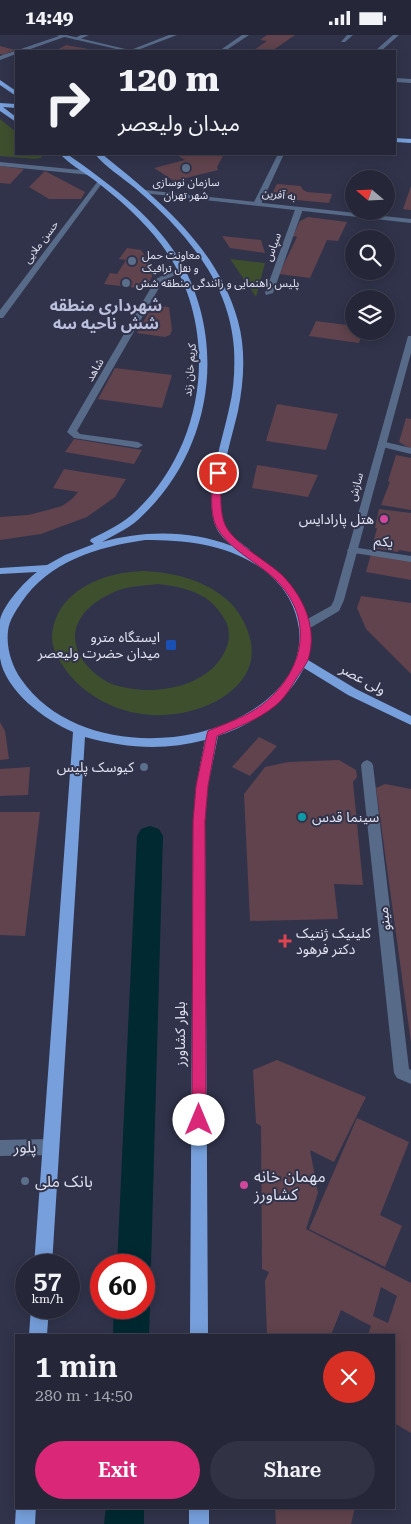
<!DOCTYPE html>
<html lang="en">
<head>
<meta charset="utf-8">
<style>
  body { margin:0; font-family:"Roboto Serif","Noto Sans Arabic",serif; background:#313243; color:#f1f3f6; height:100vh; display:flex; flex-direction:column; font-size:19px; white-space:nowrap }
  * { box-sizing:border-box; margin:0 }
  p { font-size:16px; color:#a3a5ae }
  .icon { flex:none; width:28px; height:28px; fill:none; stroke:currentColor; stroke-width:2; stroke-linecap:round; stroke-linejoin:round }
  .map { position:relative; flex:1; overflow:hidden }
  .side { position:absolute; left:15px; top:1299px; width:380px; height:175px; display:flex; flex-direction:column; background:#252638; border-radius:0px; box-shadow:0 2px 12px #0003,0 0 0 1px #424353 }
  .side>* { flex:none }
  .guide { position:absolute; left:15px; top:15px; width:381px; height:105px; border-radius:0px; box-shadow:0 2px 12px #0003,0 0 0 1px #424353; background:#252638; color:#f1f3f6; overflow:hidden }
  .needle { width:32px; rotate:289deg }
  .tools { position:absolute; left:345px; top:135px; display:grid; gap:10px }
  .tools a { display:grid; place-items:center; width:50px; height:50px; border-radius:50%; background:#252638; box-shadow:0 2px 12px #0003,0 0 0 1px #424353; font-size:25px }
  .speed { position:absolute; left:15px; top:1219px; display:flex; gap:10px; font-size:25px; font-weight:700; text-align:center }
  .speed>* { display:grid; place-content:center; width:65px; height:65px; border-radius:50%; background:#252638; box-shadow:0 2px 12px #0003,0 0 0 1px #424353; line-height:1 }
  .speed small { font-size:12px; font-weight:400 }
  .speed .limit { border:8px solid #d22; background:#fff; color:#111 }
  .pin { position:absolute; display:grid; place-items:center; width:42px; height:42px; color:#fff; margin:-21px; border:2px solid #fff; border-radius:50%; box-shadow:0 1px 5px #0007 }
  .me { position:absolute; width:55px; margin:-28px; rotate:0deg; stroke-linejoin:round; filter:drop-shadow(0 0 4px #0008) }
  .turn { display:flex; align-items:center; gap:18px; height:105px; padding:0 20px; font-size:22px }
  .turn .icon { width:65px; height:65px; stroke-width:2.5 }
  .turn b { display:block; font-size:35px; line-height:42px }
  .round { display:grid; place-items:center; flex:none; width:52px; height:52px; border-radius:26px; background:#313243 }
  .summary { display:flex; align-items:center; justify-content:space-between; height:85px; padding:0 20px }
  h1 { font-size:30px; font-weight:600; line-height:38px }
  .button { display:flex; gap:10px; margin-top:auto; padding:10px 20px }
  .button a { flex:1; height:58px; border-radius:30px; background:#db2777; color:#fff; font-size:20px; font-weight:600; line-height:58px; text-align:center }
  .button a+a { background:#313243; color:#f1f3f6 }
  .status { display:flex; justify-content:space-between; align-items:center; height:35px; padding:0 25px; background:#252638; direction:ltr }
  .status svg { height:14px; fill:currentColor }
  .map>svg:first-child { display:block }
  .green { fill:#3e4f2e; fill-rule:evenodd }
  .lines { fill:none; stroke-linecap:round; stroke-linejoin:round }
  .canal { fill:#002931; fill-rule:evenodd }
  .building { fill:#60434c; fill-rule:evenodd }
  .minor { fill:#576b89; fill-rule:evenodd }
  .tertiary { fill:#576b89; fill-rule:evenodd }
  .primary { fill:#769fdb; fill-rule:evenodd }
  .route { fill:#db2777; stroke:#8e194d }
  .service-dot { fill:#5c6f8a; stroke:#31334b; stroke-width:2 }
  .hotel-dot { fill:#d1479c; stroke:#31334b; stroke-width:2 }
  .transit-dot { fill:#1a4fb4; stroke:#31334b; stroke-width:2 }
  .culture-dot { fill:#0f9aa8; stroke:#31334b; stroke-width:2 }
  .health-dot { fill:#e0444e; stroke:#31334b; stroke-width:2 }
  .labels { text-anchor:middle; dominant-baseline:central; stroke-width:4; stroke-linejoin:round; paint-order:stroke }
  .far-poi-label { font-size:11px; fill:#e0e2f1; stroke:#31334b; text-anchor:start }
  .far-street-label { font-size:11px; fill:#e0e2f1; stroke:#31334b }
  .poi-label { font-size:14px; fill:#e0e2f1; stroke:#31334b; text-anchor:end }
  .street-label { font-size:14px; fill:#e0e2f1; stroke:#31334b }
  .far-district-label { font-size:16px; font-weight:bold; fill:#bbbfdc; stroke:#31334b }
  .near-street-label { font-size:16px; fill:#e0e2f1; stroke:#31334b }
  .near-poi-label { font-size:16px; fill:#e0e2f1; stroke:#31334b; text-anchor:start }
</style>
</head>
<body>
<div class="status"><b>14:49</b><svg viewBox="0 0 49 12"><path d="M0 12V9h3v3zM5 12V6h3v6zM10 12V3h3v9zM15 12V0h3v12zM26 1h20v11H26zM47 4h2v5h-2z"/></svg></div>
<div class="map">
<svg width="411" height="1489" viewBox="0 0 411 1489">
  <rect width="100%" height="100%" fill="#31334b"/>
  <path class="green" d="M0 84 16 97V119H43L41 123 34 124 0 121Z
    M230 224 265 228 256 262Z
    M143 536C171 537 202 544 225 563 235 571 244 584 248 597 266 645 216 674 175 679 132 685 87 667 63 631 58 623 52 613 52 603 54 556 104 537 143 536ZM158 549C173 551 188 553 202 561 212 566 219 575 225 585 230 593 230 605 226 614 213 645 175 656 144 655 131 654 115 652 104 645 63 618 66 580 110 559 125 551 142 551 158 549Z"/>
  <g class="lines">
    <path class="canal" d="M150 791 159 794 163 801 151 1230 146 1242 144 1243V1230H117L137 801 141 794Z
      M144 1260 150 1272 149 1300H113L114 1272H144Z
      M106 1472H144V1489H104Z"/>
  </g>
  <path class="building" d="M267 0H295L272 16 254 15 267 6 260 5Z
    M66 10 94 15V16H42L47 14 55 16Z
    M0 11 15 15 3 20 0 19Z
    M175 119H224L217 132 218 135 174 146 154 133 185 125Z
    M0 131 24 134 10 149 0 148Z
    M45 136 85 157 81 164H49L29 152Z
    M277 149 301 151 302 154 307 157 332 159 329 168 275 163 272 159Z
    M411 151V175L403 174Z
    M308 182 347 187 338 206 327 205 310 243 279 239 297 202 293 201 300 186Z
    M222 201 261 205 265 218 230 213Z
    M127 213 141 215 155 235 146 254 104 249 110 238 117 239 126 225 119 224Z
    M155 271 169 272 172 295 170 300 165 302 137 298 151 273Z
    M316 286 354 291V296H363L359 308 309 301Z
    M115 333 172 340 162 373 98 364Z
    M277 369 338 379 326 415 266 406Z
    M406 383 411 384V414L399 407Z
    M74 404 81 405 142 415 134 429 65 417Z
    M396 420 411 423V475L381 470 390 447 388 446Z
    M257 430 318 440 308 462 252 453Z
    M64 434 126 444 115 462 87 482 41 499 0 505V482L28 480 44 476 62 471 72 464 78 457 53 453Z
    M379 474 411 478V517L399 515 398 517 372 513 377 493H375Z
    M371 519 411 526V545L366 537Z
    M361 561 411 568V639L366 594 357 573Z
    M0 687 5 696 9 724 0 725Z
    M259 702 277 711 250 741 232 732Z
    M339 725 356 735 357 742 353 747 363 850 334 849 338 884 250 886 244 759 265 732 288 727Z
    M30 732 28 760 0 761V734Z
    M385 749 411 754V1008L376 753Z
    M0 777H40L25 901 0 900Z
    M277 1025 366 1062 334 1127 310 1115 318 1158 306 1194 411 1248V1398L394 1388V1300H368L371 1291 341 1275 331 1300H267L265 1246 269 1237 262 1234 261 1091 256 1088 253 1035ZM381 1252 397 1261 388 1288 373 1281Z
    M357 1083 409 1107 380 1180 402 1191 385 1232 309 1194Z
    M275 1472H355L351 1489H276Z"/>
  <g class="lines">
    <path class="minor" d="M62 0 67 1 25 16H16V19L0 25V21Z
      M81 0H89L78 5 73 4Z
      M169 0H177L135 16H128Z
      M242 0H249L225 16H219Z
      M347 0H353L345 7H341Z
      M393 0H399L381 16H375Z
      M278 119H284L261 169 255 170 253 169Z
      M98 146 103 147 3 283H0V275Z
      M296 172 303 174 273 258 266 260 265 258Z
      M178 233 185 235 163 246 77 396 80 399 138 407 143 410 138 413 74 403 67 397 156 244Z
      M381 406 411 413V419L378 411V407Z
      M352 512 411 521V527L348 517 347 515Z
      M367 725 371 727 373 730 409 1034 411 1035V1049L397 1043 394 1038 361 730 363 727Z
      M51 1104 57 1106 59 1112 57 1118 51 1120 0 1121V1105Z"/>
    <path class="tertiary" d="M56 0H66L134 16H125Z
      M395 43 411 44V48L395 47Z
      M0 127 90 136 93 138 90 140 0 131Z
      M145 155 411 184V188L143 158 142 157Z
      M408 301H411V318L344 565 339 576 310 593H302L300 590 302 587 331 571 334 565Z"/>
    <path class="primary" d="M0 45 16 56V61L0 50Z
      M0 68 16 69V73L3 72 16 82V87L0 76Z
      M395 103 411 104V108L395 107Z
      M60 119H67C107 147 151 179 178 222 228 305 213 413 143 480 132 492 116 499 102 507 144 495 191 495 232 511 224 504 217 497 214 487 205 454 222 407 229 374 234 354 235 334 234 314 230 247 184 195 135 153 122 142 105 132 95 119H102C158 164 218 213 238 286 246 315 244 346 238 376 231 407 214 456 224 487 228 500 240 507 250 515V519C288 539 322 578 308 625L356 654 411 681V690L348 660 304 633C286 668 255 688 218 701L208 751 205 786 208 1300H190L193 786 196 751 205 705C164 716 125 713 85 702L52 1230H34L73 697C45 685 5 656 0 623 0 617 0 610 0 604 0 598 0 591 0 585 3 570 25 546 37 537L0 539V533L47 530 65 520 94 509 90 506 91 504C107 496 124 488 136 476 208 408 221 289 161 209 142 184 118 163 93 144 82 136 68 128 60 119ZM145 505C190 505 234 510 270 540 286 554 296 572 299 594 305 651 247 686 197 698 135 712 59 699 21 644 12 631 6 613 8 596 9 586 15 577 21 568 49 526 97 512 145 505Z
      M31 1272H49L47 1300H29Z
      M16 1472H36L35 1489H15Z
      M189 1472H209V1489H189Z"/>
  </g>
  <path class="route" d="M218 435 222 438C221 453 219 472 224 487 230 507 268 526 283 541 304 563 318 594 308 625 305 631 300 638 296 644 290 654 284 664 275 671 258 685 237 692 217 701L208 751 205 786 206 1085 204 1090 199 1092 194 1090 192 1085 193 786 196 751 207 699 208 696C229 687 252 680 269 664 306 630 313 581 275 544 256 526 228 514 216 491 209 476 212 453 214 438Z"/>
  <g class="service-dot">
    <circle cx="186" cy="133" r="5"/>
    <circle cx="132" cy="226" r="5"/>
    <circle cx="126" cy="248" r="5"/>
    <circle cx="144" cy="732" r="5"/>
    <circle cx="25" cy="1146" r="5"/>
  </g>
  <g class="hotel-dot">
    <circle cx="384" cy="484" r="5"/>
    <circle cx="244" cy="1150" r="5"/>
  </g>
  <rect class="transit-dot" x="165" y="604" width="12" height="12" rx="2.5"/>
  <circle class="culture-dot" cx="302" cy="782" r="5"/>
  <path class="health-dot" d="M282.5 898.5h5v5h5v5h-5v5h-5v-5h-5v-5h5z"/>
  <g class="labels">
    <g class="far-poi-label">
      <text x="186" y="147" text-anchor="middle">سازمان نوسازی<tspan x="186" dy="13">شهر تهران</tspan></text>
      <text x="142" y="220">معاونت حمل<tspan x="142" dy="13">و نقل ترافیک</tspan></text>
      <text x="136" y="248">پلیس راهنمایی و رانندگی منطقه شش</text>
    </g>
    <g class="far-street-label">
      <text transform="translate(279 160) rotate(6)">به آفرین</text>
      <text transform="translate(41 207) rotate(-53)">حسن ملایی</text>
      <text transform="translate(273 212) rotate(-70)">سپاس</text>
      <text transform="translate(95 335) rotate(-60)">شاهد</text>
      <text transform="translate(190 335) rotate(-85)">کریم خان زند</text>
      <text transform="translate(356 452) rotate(-75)">سازش</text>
    </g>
    <g class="poi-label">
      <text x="374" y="484">هتل پارادایس</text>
      <text x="160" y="602">ایستگاه مترو<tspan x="160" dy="16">میدان حضرت ولیعصر</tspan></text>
      <text x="134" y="732">کیوسک پلیس</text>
      <text x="312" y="782" text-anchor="start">سینما قدس</text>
      <text x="296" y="898" text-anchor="start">کلینیک ژنتیک<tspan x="296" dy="16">دکتر فرهود</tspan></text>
    </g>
    <g class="street-label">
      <text transform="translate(384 506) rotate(9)">یکم</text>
      <text transform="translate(363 644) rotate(28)">ولی عصر</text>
      <text transform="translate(384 884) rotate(-97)">مینو</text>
      <text transform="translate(180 999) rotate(-90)">بلوار کشاورز</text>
    </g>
    <g class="far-district-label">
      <text x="106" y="270">شهرداری منطقه<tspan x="106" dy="18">شش ناحیه سه</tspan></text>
    </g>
    <g class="near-street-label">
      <text transform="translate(25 1112) rotate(-1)">پلور</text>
    </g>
    <g class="near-poi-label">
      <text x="254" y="1141">مهمان خانه<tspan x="254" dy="18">كشاورز</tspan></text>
      <text x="35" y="1146">بانک ملی</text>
    </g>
  </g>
</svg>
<div class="tools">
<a><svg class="needle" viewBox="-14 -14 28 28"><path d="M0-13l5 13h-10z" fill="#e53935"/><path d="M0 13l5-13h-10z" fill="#a3a5ae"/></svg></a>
<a><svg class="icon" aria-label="search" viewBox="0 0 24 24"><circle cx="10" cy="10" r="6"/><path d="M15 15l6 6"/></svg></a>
<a><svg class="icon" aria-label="layers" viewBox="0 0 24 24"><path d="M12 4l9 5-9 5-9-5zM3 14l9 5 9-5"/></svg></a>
</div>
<div class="speed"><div>57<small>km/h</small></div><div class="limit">60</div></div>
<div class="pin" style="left:218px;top:438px;background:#d93025"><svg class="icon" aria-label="arrive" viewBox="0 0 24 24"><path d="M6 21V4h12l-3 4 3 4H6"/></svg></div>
<svg class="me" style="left:199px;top:1085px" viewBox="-20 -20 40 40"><circle r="19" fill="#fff"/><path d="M0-13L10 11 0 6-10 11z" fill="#db2777"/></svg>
<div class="guide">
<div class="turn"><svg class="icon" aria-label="right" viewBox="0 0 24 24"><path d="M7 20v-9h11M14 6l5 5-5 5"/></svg><div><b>120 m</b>میدان ولیعصر</div></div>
</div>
<section class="side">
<div class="summary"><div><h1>1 min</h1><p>280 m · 14:50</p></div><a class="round" style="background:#d93025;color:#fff"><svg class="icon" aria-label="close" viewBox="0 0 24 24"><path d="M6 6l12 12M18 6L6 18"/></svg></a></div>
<div class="button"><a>Exit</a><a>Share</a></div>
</section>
</div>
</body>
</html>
